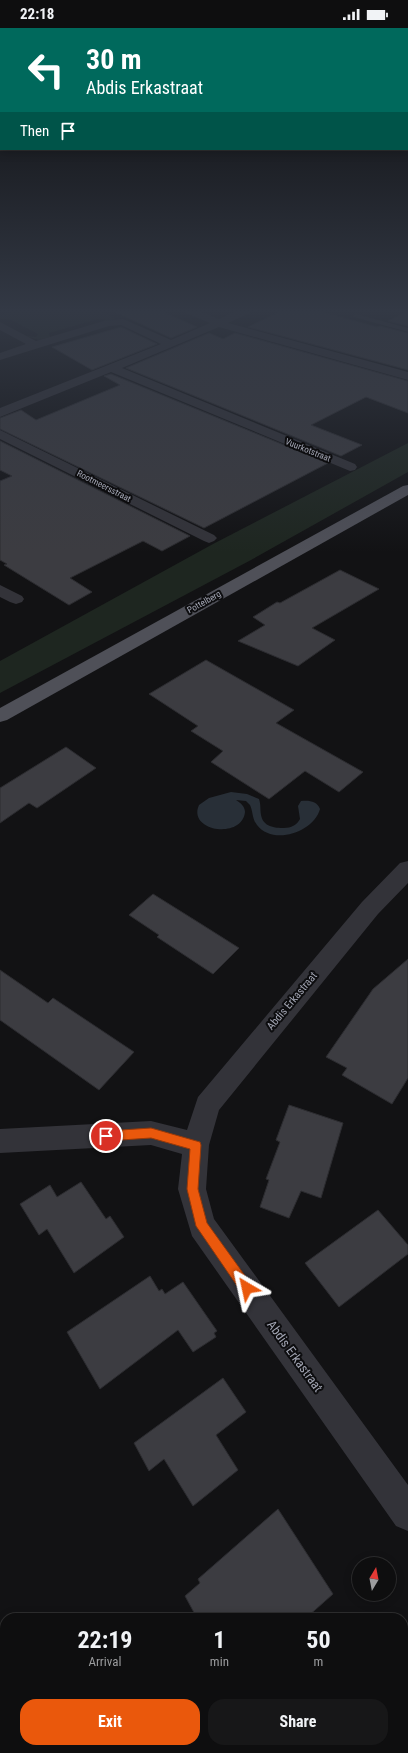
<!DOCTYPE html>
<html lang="en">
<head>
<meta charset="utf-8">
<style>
  body { margin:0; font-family:"Roboto Condensed",sans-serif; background:#171718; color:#f1f3f6; height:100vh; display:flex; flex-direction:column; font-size:15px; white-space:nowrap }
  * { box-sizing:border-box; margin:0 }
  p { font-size:13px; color:#9b9c9e }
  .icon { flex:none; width:22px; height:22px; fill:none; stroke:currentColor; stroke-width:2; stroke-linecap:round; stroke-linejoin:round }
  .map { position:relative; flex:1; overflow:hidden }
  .sheet { position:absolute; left:0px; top:1585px; width:408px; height:140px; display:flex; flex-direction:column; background:#0e0e0f; border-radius:16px 16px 0 0; box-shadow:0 2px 10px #0003,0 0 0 1px #2e2e2f }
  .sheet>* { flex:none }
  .guide { position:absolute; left:0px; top:0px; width:408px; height:122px; box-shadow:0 2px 10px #0003,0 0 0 1px #2e2e2f; background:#00695c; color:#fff; overflow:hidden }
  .needle { width:26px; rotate:10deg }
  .tools { position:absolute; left:352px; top:1529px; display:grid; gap:8px }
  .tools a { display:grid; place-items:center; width:44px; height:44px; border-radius:50%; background:#0e0e0f; box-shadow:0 2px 10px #0003,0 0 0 1px #2e2e2f; font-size:20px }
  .pin { position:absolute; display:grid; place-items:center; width:34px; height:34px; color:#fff; margin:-17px; border:2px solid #fff; border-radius:50%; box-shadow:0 1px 4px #0007 }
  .me { position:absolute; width:44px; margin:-22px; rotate:324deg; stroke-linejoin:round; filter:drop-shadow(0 0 3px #0008) }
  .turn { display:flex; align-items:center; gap:14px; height:84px; padding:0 20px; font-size:18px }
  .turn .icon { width:52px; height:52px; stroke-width:2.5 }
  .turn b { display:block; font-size:28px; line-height:34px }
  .then { display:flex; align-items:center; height:38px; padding:0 20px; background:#0003; gap:8px; font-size:15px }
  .eta { display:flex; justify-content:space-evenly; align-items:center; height:68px; text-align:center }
  .eta b { font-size:24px; font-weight:700; line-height:28px }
  .action { display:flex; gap:8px; margin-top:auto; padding:8px 20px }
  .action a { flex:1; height:46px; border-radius:16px; background:#ea580c; color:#fff; font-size:16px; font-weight:700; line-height:46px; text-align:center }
  .action a+a { background:#171718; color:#f1f3f6 }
  .status { display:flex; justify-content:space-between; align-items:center; height:28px; padding:0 20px; background:#0e0e0f; direction:ltr }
  .status svg { height:11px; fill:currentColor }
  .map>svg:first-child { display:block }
  .green { fill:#1e2620 }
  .water { fill:#282f37 }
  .building { fill:#3c3c41; stroke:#2c2c30 }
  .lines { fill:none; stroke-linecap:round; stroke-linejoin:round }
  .lane { fill:#333339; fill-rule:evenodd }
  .street { fill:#333339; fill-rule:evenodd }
  .primary { fill:#4f5058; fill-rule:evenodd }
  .route { fill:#ea580c; stroke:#983908 }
  .labels { text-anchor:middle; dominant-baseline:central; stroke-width:4; stroke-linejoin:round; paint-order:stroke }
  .far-street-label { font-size:9px; fill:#a3a6b4; stroke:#0d0d0f }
  .street-label { font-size:11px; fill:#a3a6b4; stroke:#0d0d0f }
  .near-street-label { font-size:13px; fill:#a3a6b4; stroke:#0d0d0f }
</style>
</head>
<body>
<div class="status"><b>22:18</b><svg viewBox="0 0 49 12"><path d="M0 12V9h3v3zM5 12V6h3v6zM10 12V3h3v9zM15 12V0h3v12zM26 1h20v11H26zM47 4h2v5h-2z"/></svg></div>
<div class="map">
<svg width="408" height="1725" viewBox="0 0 408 1725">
  <rect width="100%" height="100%" fill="#121214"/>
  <path class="green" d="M16 283H100L116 291 103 295 105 291H98L49 305 50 309 39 312 26 308 36 309 38 306 9 291H0V287Z
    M408 415V444L251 532 0 665V633L213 516Z"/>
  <path class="water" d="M231 764 247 766 259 771C261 777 260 781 261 787 263 799 275 800 284 800 291 800 297 797 300 791L298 778 301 773C309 772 317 773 320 781 314 804 273 818 257 797 252 791 253 783 250 777L246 773 236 772C241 775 245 779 245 784 242 812 187 803 199 777L209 770Z"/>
  <path class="building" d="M113 283H161L197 299 171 310Z
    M281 283H319L377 299 380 298 408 305V342L248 299Z
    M408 283V298L388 293Z
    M121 299 157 316 92 342 52 319Z
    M209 305 223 311 235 305 408 353V385L366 369 311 397 362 417 341 428 126 340Z
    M111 346 328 435 204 500 0 401V390L21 382 36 392 120 357 104 348Z
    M0 413 190 508 162 523 143 513 70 550 92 564 69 577 4 537 7 536 0 532V453L12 448 0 442Z
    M340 542 379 561 312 600 335 612 298 638 238 613 265 597 253 589 277 574 280 575Z
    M206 632 294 682 276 695 363 744 339 764 305 743 269 771 211 734 223 723 191 703 198 698 149 666Z
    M66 719 96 740 37 780 29 775 0 795V760Z
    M153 866 201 896 239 920 213 946 157 909 159 907 129 887Z
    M408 931V1050L392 1076 342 1047 347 1040 326 1029 373 961Z
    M0 942 48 975 53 970 134 1024 99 1062 0 992Z
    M289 1077 343 1095 321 1170 301 1163 289 1190 260 1179 269 1152 266 1151 280 1114 276 1112Z
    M81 1154 106 1191 110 1188 124 1209 74 1245 47 1201 39 1207 20 1176 50 1157 57 1169Z
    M378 1182 408 1217V1226L339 1279 305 1235Z
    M150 1248 159 1263 162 1261 165 1266 183 1254 217 1303 214 1305 216 1309 193 1324 178 1302 100 1361 67 1304Z
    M223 1350 246 1384 216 1407 238 1442 193 1478 164 1431 149 1443 134 1415Z
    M278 1481 333 1566 306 1590H197L185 1568 200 1555 198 1551Z"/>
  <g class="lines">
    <path class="lane" d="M356 286 408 300V304L354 289 353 288Z"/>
    <path class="street" d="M185 283H199L219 291 237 283H251L250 285 228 295 408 344V352L219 299 122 340 355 436 357 439 355 442 350 443 111 344 0 389V380L161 316 121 297 109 298 0 332V325L26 316 0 302V294L36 313 104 293 123 291 171 312 210 295 186 285Z
      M0 402 214 507 217 510 214 513 209 515 204 513 0 411Z
      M0 557 22 568 24 571 22 574 16 576 10 574 0 569Z
      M408 833V855L378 886 219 1082 209 1117 206 1161 214 1191 408 1457V1503L396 1498 192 1208 178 1161 182 1126 151 1117 0 1125V1101L151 1093 187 1102 198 1069 362 874 400 835Z"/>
    <path class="primary" d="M408 457V467L7 692 0 694V680L403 458Z"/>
  </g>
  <linearGradient id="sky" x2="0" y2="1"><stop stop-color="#0a0a0b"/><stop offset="0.54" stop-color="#333945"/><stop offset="1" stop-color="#333945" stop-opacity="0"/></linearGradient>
  <rect width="408" height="524" fill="url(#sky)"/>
  <path class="route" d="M151 1100 200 1114 201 1117 198 1161 207 1195 251 1256 253 1260 251 1265 247 1267 242 1265 196 1198 187 1161 190 1121 151 1110 106 1113 102 1111 100 1108 102 1104 106 1103Z"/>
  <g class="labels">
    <g class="far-street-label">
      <text transform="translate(308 422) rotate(22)">Vuurkotstraat</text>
      <text transform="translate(104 458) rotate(27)">Rootmeersstraat</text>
      <text transform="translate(204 574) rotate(-29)">Pottelberg</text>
    </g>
    <g class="street-label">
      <text transform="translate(292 973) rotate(-50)">Abdis Erkastraat</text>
    </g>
    <g class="near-street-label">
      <text transform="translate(295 1328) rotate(54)">Abdis Erkastraat</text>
    </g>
  </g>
</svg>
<div class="tools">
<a><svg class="needle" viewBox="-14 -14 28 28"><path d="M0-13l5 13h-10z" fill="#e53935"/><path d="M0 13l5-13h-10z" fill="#9b9c9e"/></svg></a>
</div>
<div class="pin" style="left:106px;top:1108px;background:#d93025"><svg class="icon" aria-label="arrive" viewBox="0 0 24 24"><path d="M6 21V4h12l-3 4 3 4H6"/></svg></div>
<svg class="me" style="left:247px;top:1260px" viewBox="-20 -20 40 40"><path d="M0-17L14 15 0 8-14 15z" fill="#ea580c" stroke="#fff" stroke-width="4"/></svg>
<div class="guide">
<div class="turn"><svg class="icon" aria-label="left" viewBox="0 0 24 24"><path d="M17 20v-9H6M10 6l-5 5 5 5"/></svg><div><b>30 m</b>Abdis Erkastraat</div></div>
<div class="then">Then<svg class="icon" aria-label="arrive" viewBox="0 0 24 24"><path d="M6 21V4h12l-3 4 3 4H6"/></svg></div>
</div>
<section class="sheet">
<div class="eta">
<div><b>22:19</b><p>Arrival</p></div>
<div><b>1</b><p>min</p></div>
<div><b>50</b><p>m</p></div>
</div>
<div class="action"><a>Exit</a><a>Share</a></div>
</section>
</div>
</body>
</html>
